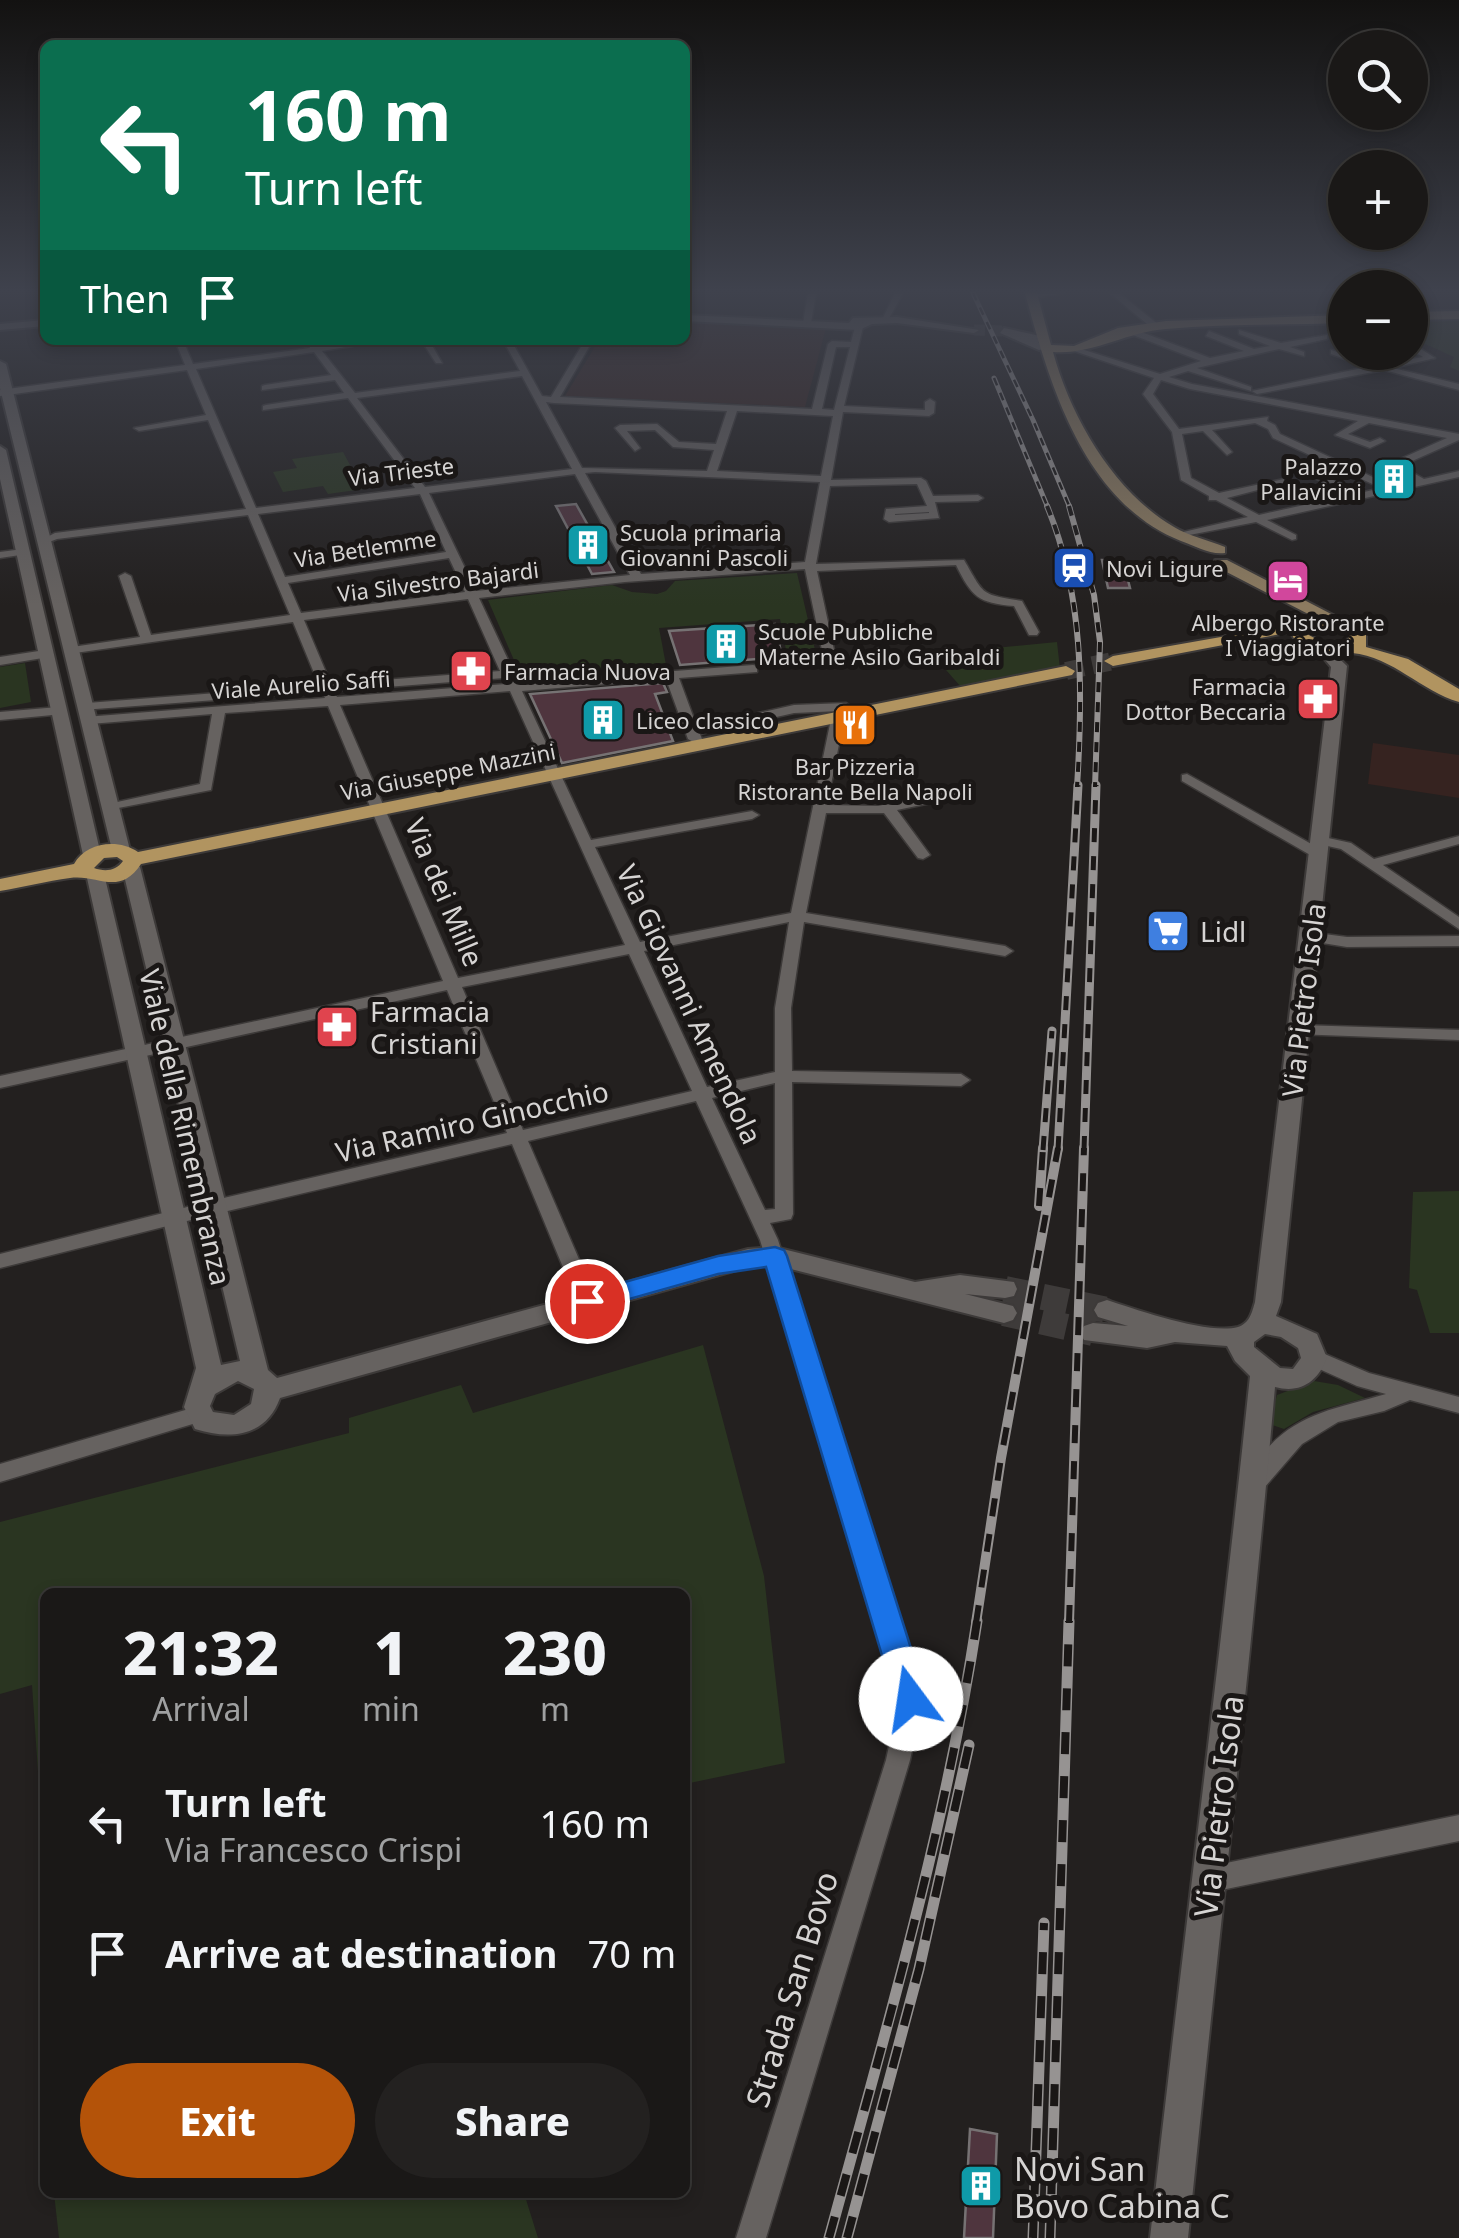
<!DOCTYPE html>
<html lang="en">
<head>
<meta charset="utf-8">
<style>
  body { margin:0; font-family:"Noto Sans",sans-serif; background:#232120; color:#f1f3f6; height:100vh; display:flex; flex-direction:column; font-size:38px; white-space:nowrap }
  * { box-sizing:border-box; margin:0 }
  p { font-size:32px; color:#9fa0a1 }
  .icon { flex:none; width:55px; height:55px; fill:none; stroke:currentColor; stroke-width:2; stroke-linecap:round; stroke-linejoin:round }
  .map { position:relative; flex:1; overflow:hidden }
  .panel { position:absolute; left:40px; top:1588px; width:650px; height:610px; display:flex; flex-direction:column; background:#1a1817; border-radius:15px; box-shadow:0 5px 15px #0003,0 0 0 2px #383736 }
  .panel>* { flex:none }
  .guide { position:absolute; left:40px; top:40px; width:650px; height:305px; border-radius:15px; box-shadow:0 5px 15px #0003,0 0 0 2px #383736; background:#0b6e4f; color:#fff; overflow:hidden }
  .controls { position:absolute; left:1328px; top:30px; display:grid; gap:20px }
  .controls a { display:grid; place-items:center; width:100px; height:100px; border-radius:50%; background:#1a1817; box-shadow:0 5px 15px #0003,0 0 0 2px #383736; font-size:50px }
  .pin { position:absolute; display:grid; place-items:center; width:85px; height:85px; color:#fff; margin:-42px; border:5px solid #fff; border-radius:50%; box-shadow:0 2px 10px #0007 }
  .me { position:absolute; width:110px; margin:-55px; rotate:346deg; stroke-linejoin:round; filter:drop-shadow(0 0 8px #0008) }
  .turn { display:flex; align-items:center; gap:35px; height:210px; padding:0 40px; font-size:45px }
  .turn .icon { width:130px; height:130px; stroke-width:2.5 }
  .turn b { display:block; font-size:70px; line-height:85px }
  .then { display:flex; align-items:center; height:95px; padding:0 40px; background:#0003; gap:20px; font-size:38px }
  .eta { display:flex; justify-content:space-evenly; align-items:center; height:170px; text-align:center }
  .eta b { font-size:60px; font-weight:800; line-height:70px }
  .primary-button { display:flex; gap:20px; margin-top:auto; padding:20px 40px }
  .primary-button a { flex:1; height:115px; border-radius:60px; background:#b45309; color:#fff; font-size:40px; font-weight:800; line-height:115px; text-align:center }
  .primary-button a+a { background:#232120; color:#f1f3f6 }
  ul { padding:0; list-style:none }
  li { display:flex; align-items:center; gap:30px; height:130px; padding:0 40px }
  li div { flex:1 }
  li b { display:block; font-size:38px }
  li em { font-style:normal }
  .map>svg:first-child { display:block }
  .commercial { fill:#362320 }
  .green { fill:#2a3521 }
  .building { fill:#4f353e; stroke:#767273; stroke-width:2.5 }
  .lines { fill:none; stroke-linecap:round; stroke-linejoin:round }
  .tertiary-tunnel-far1 { stroke:#3e3b3a; stroke-width:11; stroke-dasharray:11 6; stroke-linecap:butt }
  .tertiary-tunnel { stroke:#3e3b3a; stroke-width:26; stroke-dasharray:26 12; stroke-linecap:butt }
  .primary-tunnel { stroke:#3e3b3a; stroke-width:18; stroke-dasharray:18 9; stroke-linecap:butt }
  .minor-casing { stroke:#3d3a39; stroke-width:3 }
  .tertiary-casing { stroke:#3d3a39; stroke-width:4 }
  .secondary-casing { stroke:#3d3a39; stroke-width:4 }
  .primary-casing { stroke:#3d3a39; stroke-width:4 }
  .minor { fill:#666260; fill-rule:evenodd }
  .tertiary { fill:#666260; fill-rule:evenodd }
  .secondary { fill:#8c7b60; fill-rule:evenodd }
  .primary { fill:#b19460; fill-rule:evenodd }
  .rail-far4-casing { stroke:#969392; stroke-width:5 }
  .rail-far3-casing { stroke:#969392; stroke-width:6 }
  .rail-far2-casing { stroke:#969392; stroke-width:9 }
  .rail-far1-casing { stroke:#969392; stroke-width:10 }
  .rail-casing { stroke:#969392; stroke-width:11 }
  .rail-far4 { stroke:#1a1716; stroke-width:2.5; stroke-dasharray:8; stroke-linecap:butt }
  .rail-far3 { stroke:#1a1716; stroke-width:4; stroke-dasharray:10; stroke-linecap:butt }
  .rail-far2 { stroke:#1a1716; stroke-width:5; stroke-dasharray:14; stroke-linecap:butt }
  .rail-far1 { stroke:#1a1716; stroke-width:6; stroke-dasharray:18; stroke-linecap:butt }
  .rail { stroke:#1a1716; stroke-width:8; stroke-dasharray:22; stroke-linecap:butt }
  .route { fill:#1a73e8; stroke:#114b97; stroke-width:2.5 }
  .labels { text-anchor:middle; dominant-baseline:central; stroke-width:10; stroke-linejoin:round; paint-order:stroke }
  .far-poi-label { font-size:22px; fill:#d6d4d3; stroke:#1a1716; text-anchor:start }
  .far-street-label { font-size:22px; fill:#d6d4d3; stroke:#1a1716 }
  .street-label { font-size:28px; fill:#d6d4d3; stroke:#1a1716 }
  .poi-label { font-size:28px; fill:#d6d4d3; stroke:#1a1716; text-anchor:start }
  .near-street-label { font-size:32px; fill:#d6d4d3; stroke:#1a1716 }
  .near-poi-label { font-size:32px; fill:#d6d4d3; stroke:#1a1716; text-anchor:start }
</style>
</head>
<body>
<div class="map">
<svg width="1459" height="2238" viewBox="0 0 1459 2238">
  <rect width="100%" height="100%" fill="#23201f"/>
  <path class="commercial" d="M685 322 826 328 805 407 565 396 599 340H685Z
    M1373 743 1459 755V798L1368 784Z"/>
  <path class="green" d="M1459 317V371L1450 367 1454 357 1410 337V319Z
    M343 452 363 489 328 494 323 486 283 492 273 472 297 468 292 459Z
    M797 573 816 654 787 655 780 619 659 628 666 665 520 674 488 600 612 585 632 592 657 594 666 591 675 581Z
    M1057 642 1060 669 961 687 932 654Z
    M25 663 31 702 0 708V667Z
    M1459 1191V1333H1430L1417 1290 1409 1288 1413 1192Z
    M703 1345 764 1576 785 1763 685 1784V1592H45L44 1858 32 1685 0 1694V1522L349 1433V1418L461 1385 473 1413Z
    M1314 1381 1338 1385 1365 1398 1313 1412 1284 1429 1269 1424 1277 1395Z
    M54 2193H524L538 2238H59Z"/>
  <path class="building" d="M576 504 614 572 592 574 556 506Z
    M1102 560 1123 561 1130 588H1108Z
    M775 624 782 657 680 665 669 631Z
    M663 683 667 692 655 694 673 741 562 763 530 694Z
    M970 2129 997 2134 993 2238H964Z"/>
  <g class="lines">
    <path class="tertiary-tunnel-far1" d="M974 330 1004 331"/>
    <path class="tertiary-tunnel" d="M1005 1289 1107 1310
      M1004 1313 1093 1333"/>
    <path class="primary-tunnel" d="M1066 671 1113 661"/>
    <defs>
      <path id="minor" d="M808 293H816L811 323 807 326 803 323Z
        M895 293H903L887 322H881Z
        M1036 293H1065L1032 298 1028 296Z
        M1110 293H1119L1159 325V329H1153Z
        M859 324 863 327 844 406 925 410V402L930 399 935 402 934 413 929 416 843 412 831 480 921 478 926 481 933 496 978 495 983 498 978 501 935 502 939 518 889 522 884 519 886 509 927 506 917 484 830 486 816 564 964 560C985 596 980 594 1022 601L1039 632 1037 635H1029L1014 606C978 603 972 597 956 565L817 571 834 650 828 654 822 650 805 569 625 582 479 598 519 683 753 665 757 666V672L679 678 697 727 794 705 846 703 852 707 853 715 847 719 842 718 840 711 794 713 700 734 702 739 695 743 688 739 666 679 522 691 591 840 752 811 759 815 752 819 595 847 640 942 791 913 830 724 826 718 832 714 843 724 827 805 878 806 955 790 962 794 960 797 897 810 930 855 923 859 918 858 884 813H826L806 913 1005 946 1013 951 1005 956 804 922 791 1008 792 1071 961 1074 970 1080 961 1086 792 1082 793 1214 791 1219 770 1223 778 1240 923 1699 910 1760 766 2238H736L886 1760 899 1699 760 1240 696 1101 528 1141 597 1301 594 1306H580L577 1301 512 1144 215 1214 0 1268V1254L215 1200 507 1133 447 990 0 1088V1076L443 981 328 706 225 713 211 790 108 810V804L200 784 212 714 90 724 85 723V717L325 698 322 692 82 710 81 707 87 703 319 685 293 622 68 654V648L72 647 140 637 119 576 125 573 131 576 151 635 290 615 248 515 57 539 44 544 39 541 55 533 246 509 208 420 139 431 134 428 206 415 187 370 0 396V390L185 365 175 340H183L193 364 310 348 305 340H313L318 346 388 340 322 351 355 393 520 371 503 340H511L542 396 551 397 585 340H593L560 397 812 409 828 344 832 341 851 342 855 327ZM836 347H850L834 410 822 409ZM314 352 331 375 265 385 262 386V390L335 380 344 393 266 405 263 406V410L348 398 415 488 256 508 196 369ZM522 376 572 469 425 487 357 398ZM546 402 554 403 727 411 716 444 679 442 657 424 620 425 615 428 635 451 640 448 627 431 655 430 673 447 714 450 707 471 582 468ZM737 411 833 416 821 476 717 471ZM595 472 820 482 805 562 641 574 585 473ZM575 474 630 575 476 591 429 493ZM420 494 446 552 285 577 258 514ZM929 512V513L895 515V514ZM449 558 465 592 301 613 288 583ZM468 599 500 671 331 684 304 620ZM504 678 506 684 337 697 334 691ZM510 691 625 945 458 978 340 705ZM789 922 775 1008V1072L707 1087 644 951ZM629 954 692 1091 523 1130 462 987ZM775 1083V1209L765 1210 712 1098Z
        M1128 327 1210 358 1244 351 1206 336 1209 331 1254 349 1270 346 1239 334V330L1281 343 1327 335V339L1290 347 1304 352V356L1279 349 1197 368 1251 387V391L1188 371 1169 377 1192 384 1459 434V440L1401 466 1424 479 1459 471V477L1267 520 1296 535V539L1292 540 1256 522 1179 537V533L1248 517 1216 500H1209V496L1181 480 1172 432 1143 394 1154 378 1071 350 1078 348 1160 374 1201 361 1125 332ZM1161 380 1190 389 1358 421 1335 435 1370 448 1385 441 1380 438 1370 442 1348 434 1369 423 1447 438 1389 464V468L1413 481 1392 486 1280 434 1275 425 1267 421 1268 417 1179 429 1153 394ZM1255 423 1268 429 1273 438 1381 488 1360 493 1298 463 1293 466 1294 468 1349 495 1259 515 1227 498 1284 483V479L1219 493 1191 478 1182 434 1203 431 1227 455 1232 452 1212 430Z
        M421 340H429L442 363H436Z
        M1413 344 1435 358 1393 368 1459 384V390L1384 370 1257 394 1252 391 1367 367 1331 354V350L1378 365 1423 357 1410 349Z
        M23 549 29 552 27 554 0 558V552Z
        M45 650 51 654 49 657 0 665V657Z
        M58 707 64 711 63 714 0 720V712Z
        M1187 774 1322 850 1324 853 1317 857 1312 856 1182 781V775Z
        M1319 836 1351 843 1374 859 1459 836V844L1383 865 1459 917V929L1341 849 1314 843V837Z
        M1309 932 1347 937 1459 936V946L1347 947 1304 940 1301 937 1304 934Z
        M1300 1025 1459 1030V1040L1294 1034 1292 1030Z
        M1313 1349 1369 1373 1459 1397V1413L1410 1400 1384 1411 1338 1422 1302 1444 1264 1488 1256 1491 1248 1488 1245 1482C1279 1416 1323 1412 1386 1394L1357 1386 1306 1363 1303 1357 1306 1351Z
        M199 1406 206 1408 209 1414 206 1420 0 1482V1464Z
        M1459 1815V1841L1207 1893 1198 1889 1194 1880 1198 1871 1207 1867Z"/>
      <path id="tertiary" d="M685 315 849 323 853 318 897 317 979 330 974 333 897 323 872 324 859 330 685 321Z
        M45 320V326L0 330V324Z
        M1004 328 1045 337V341L1038 342 1049 348 1039 350 1000 333Z
        M0 361 6 364 130 850 128 854H114L112 850 0 388Z
        M0 446 6 450 101 855 92 861 83 855 0 479Z
        M1324 644 1347 666 1281 1302 1276 1316 1317 1334 1327 1358C1318 1381 1301 1394 1275 1387 1250 1671 1217 1954 1188 2238H1150C1182 1950 1220 1664 1250 1376L1235 1361 1227 1346 1175 1342 1147 1348 1084 1340 1080 1333 1084 1326 1093 1323 1128 1326 1098 1317 1094 1310 1098 1303 1107 1300C1137 1310 1209 1335 1238 1327 1250 1323 1252 1312 1255 1302L1331 667 1316 649ZM1265 1334 1281 1337 1298 1348 1301 1358 1293 1369 1280 1368 1254 1347V1342Z
        M131 861 140 867 268 1370 277 1378 748 1249 775 1247 915 1282 960 1275 1014 1282 1017 1289 1014 1296 1005 1298 965 1294 1013 1306 1017 1313 1013 1320 1004 1323 775 1265 748 1267 280 1398C266 1437 230 1440 195 1429L184 1407 196 1368 87 878 89 874H103L105 878 221 1365 240 1361 122 867ZM238 1381 254 1389 251 1404 234 1415 213 1412 210 1406 215 1394Z"/>
      <path id="secondary" d="M1025 293H1037L1051 345 1074 346 1118 328 1166 321 1345 315V323C1286 325 1225 324 1166 329 1126 332 1092 355 1053 352 1071 418 1114 492 1174 527 1189 536 1208 540 1225 547V553C1210 555 1195 546 1181 541 1083 502 1049 382 1025 293Z
        M1459 311V319L1410 320V312Z
        M1215 560H1227L1360 629 1345 633 1215 566Z"/>
      <path id="primary" d="M1329 618 1357 625 1366 632V647L1408 659 1459 689V702C1421 691 1393 657 1352 653 1330 652 1300 658 1291 632L1113 666 1104 661 1113 656ZM1329 628 1345 633 1351 641 1327 645 1307 634 1312 629Z
        M1066 666 1075 671 1072 675 141 864C119 897 98 874 70 878 47 881 23 887 0 891V879L74 864C86 843 117 838 138 852ZM117 857 123 861C116 871 105 872 94 868L104 858Z"/>
    </defs>
    <use href="#minor" class="minor-casing"/>
    <use href="#tertiary" class="tertiary-casing"/>
    <use href="#secondary" class="secondary-casing"/>
    <use href="#primary" class="primary-casing"/>
    <use href="#minor" class="minor"/>
    <use href="#tertiary" class="tertiary"/>
    <use href="#secondary" class="secondary"/>
    <use href="#primary" class="primary"/>
    <defs>
      <path id="rail-far4" d="M973 293 1033 420 1070 508
        M994 378 1048 508"/>
      <path id="rail-far3" d="M1047 506C1084 595 1083 692 1077 787
        M1069 506 1094 595 1100 642 1095 787"/>
      <path id="rail-far2" d="M1043 1150 1052 1031
        M1058 1150 1078 785
        M1084 1150 1096 785"/>
      <path id="rail-far1" d="M1039 1206 1043 1148
        M976 1623 1001 1458 1058 1148
        M1069 1623 1084 1148"/>
      <path id="rail" d="M829 2238C885 2034 945 1830 977 1621
        M847 2238 919 1969 969 1745
        M1033 2238 1044 1923
        M1050 2238 1069 1621"/>
    </defs>
    <use href="#rail-far4" class="rail-far4-casing"/>
    <use href="#rail-far3" class="rail-far3-casing"/>
    <use href="#rail-far2" class="rail-far2-casing"/>
    <use href="#rail-far1" class="rail-far1-casing"/>
    <use href="#rail" class="rail-casing"/>
    <use href="#rail-far4" class="rail-far4"/>
    <use href="#rail-far3" class="rail-far3"/>
    <use href="#rail-far2" class="rail-far2"/>
    <use href="#rail-far1" class="rail-far1"/>
    <use href="#rail" class="rail"/>
  </g>
  <linearGradient id="sky" x2="0" y2="1"><stop stop-color="#131211"/><stop offset="0.48" stop-color="#3f424d"/><stop offset="1" stop-color="#3f424d" stop-opacity="0"/></linearGradient>
  <rect width="1459" height="606" fill="url(#sky)"/>
  <path class="route" d="M775 1247 784 1250 787 1256 927 1699 922 1709 911 1714 900 1709 895 1699 766 1267 718 1274 587 1311 578 1308 574 1301 578 1295 718 1256Z"/>
  <defs>
    <symbol id="building-square" viewBox="-11 -11 22 22"><rect x="-9" y="-9" width="18" height="18" rx="4" fill="#0f9aa8" stroke="#1a1716"/><path d="M-4-6H4V6H1V3H-1V6H-4ZM-2.5-4.3h1.7v1.8h-1.7ZM.8-4.3h1.7v1.8H.8ZM-2.5-1h1.7V.8h-1.7ZM.8-1h1.7V.8H.8Z" fill="#fff"/></symbol>
    <symbol id="station-square" viewBox="-11 -11 22 22"><rect x="-9" y="-9" width="18" height="18" rx="4" fill="#1a4fb4" stroke="#1a1716"/><path d="M-3-6H3Q5-6 5-4V2Q5 4 3 4L4.5 6H3L1.5 4h-3L-3 6H-4.5L-3 4Q-5 4-5 2V-4Q-5-6-3-6ZM-3.5-4v3h7v-3ZM-3.5 1v1.5H-2V1ZM2 1v1.5H3.5V1Z" fill="#fff"/></symbol>
    <symbol id="hotel-square" viewBox="-11 -11 22 22"><rect x="-9" y="-9" width="18" height="18" rx="4" fill="#d1479c" stroke="#1a1716"/><path d="M-6-4.5h1.5V1H6V5H4.5V3h-9V5H-6ZM-4 0a1.8 1.8 0 1 1 3.6 0ZM.5 0V-2.5h3Q6-2.5 6 0Z" fill="#fff"/></symbol>
    <symbol id="pharmacy-square" viewBox="-11 -11 22 22"><rect x="-9" y="-9" width="18" height="18" rx="4" fill="#e0444e" stroke="#1a1716"/><path d="M-2-6h4v4h4v4h-4v4h-4v-4h-4v-4h4Z" fill="#fff"/></symbol>
    <symbol id="restaurant-square" viewBox="-11 -11 22 22"><rect x="-9" y="-9" width="18" height="18" rx="4" fill="#e8710a" stroke="#1a1716"/><path d="M-5-6h1v4h1v-4h1v4h1v-4h1v5L-1.5 .5V6h-2V.5L-5-1ZM5-6V6H3V1.5H1.5Q1.5-4 5-6Z" fill="#fff"/></symbol>
    <symbol id="supermarket-square" viewBox="-11 -11 22 22"><rect x="-9" y="-9" width="18" height="18" rx="4" fill="#3f7fe0" stroke="#1a1716"/><path d="M-6-5.5h2.5l.6 2H6L4.5 2H-2.5L-4.4-4H-6ZM-1.5 3.2a1.3 1.3 0 1 0 .1 0ZM3 3.2a1.3 1.3 0 1 0 .1 0Z" fill="#fff"/></symbol>
  </defs>
  <g fill-rule="evenodd">
    <use href="#building-square" x="1369" y="454" width="50" height="50"/>
    <use href="#building-square" x="563" y="520" width="50" height="50"/>
    <use href="#station-square" x="1049" y="543" width="50" height="50"/>
    <use href="#hotel-square" x="1263" y="556" width="50" height="50"/>
    <use href="#building-square" x="701" y="619" width="50" height="50"/>
    <use href="#pharmacy-square" x="446" y="646" width="50" height="50"/>
    <use href="#pharmacy-square" x="1293" y="674" width="50" height="50"/>
    <use href="#building-square" x="578" y="695" width="50" height="50"/>
    <use href="#restaurant-square" x="830" y="700" width="50" height="50"/>
    <use href="#supermarket-square" x="1143" y="906" width="50" height="50"/>
    <use href="#pharmacy-square" x="312" y="1002" width="50" height="50"/>
    <use href="#building-square" x="956" y="2161" width="50" height="50"/>
  </g>
  <g class="labels">
    <g class="far-poi-label">
      <text x="1362" y="466" text-anchor="end">Palazzo<tspan x="1362" dy="25">Pallavicini</tspan></text>
      <text x="620" y="532">Scuola primaria<tspan x="620" dy="25">Giovanni Pascoli</tspan></text>
      <text x="1106" y="568">Novi Ligure</text>
      <text x="1288" y="622" text-anchor="middle">Albergo Ristorante<tspan x="1288" dy="25">I Viaggiatori</tspan></text>
      <text x="758" y="631">Scuole Pubbliche<tspan x="758" dy="25">Materne Asilo Garibaldi</tspan></text>
      <text x="504" y="671">Farmacia Nuova</text>
      <text x="1286" y="686" text-anchor="end">Farmacia<tspan x="1286" dy="25">Dottor Beccaria</tspan></text>
      <text x="636" y="720">Liceo classico</text>
      <text x="855" y="766" text-anchor="middle">Bar Pizzeria<tspan x="855" dy="25">Ristorante Bella Napoli</tspan></text>
    </g>
    <g class="far-street-label">
      <text transform="translate(401 471) rotate(-7)">Via Trieste</text>
      <text transform="translate(365 548) rotate(-9)">Via Betlemme</text>
      <text transform="translate(438 581) rotate(-7)">Via Silvestro Bajardi</text>
      <text transform="translate(301 684) rotate(-4)">Viale Aurelio Saffi</text>
      <text transform="translate(448 771) rotate(-11)">Via Giuseppe Mazzini</text>
    </g>
    <g class="street-label">
      <text transform="translate(445 892) rotate(67)">Via dei Mille</text>
      <text transform="translate(1303 1000) rotate(-83)">Via Pietro Isola</text>
      <text transform="translate(690 1004) rotate(65)">Via Giovanni Amendola</text>
      <text transform="translate(472 1121) rotate(-13)">Via Ramiro Ginocchio</text>
      <text transform="translate(186 1127) rotate(77)">Viale della Rimembranza</text>
    </g>
    <g class="poi-label">
      <text x="1200" y="931">Lidl</text>
      <text x="370" y="1011">Farmacia<tspan x="370" dy="32">Cristiani</tspan></text>
    </g>
    <g class="near-street-label">
      <text transform="translate(1218 1806) rotate(-83)">Via Pietro Isola</text>
      <text transform="translate(791 1989) rotate(-73)">Strada San Bovo</text>
    </g>
    <g class="near-poi-label">
      <text x="1014" y="2168">Novi San<tspan x="1014" dy="37">Bovo Cabina C</tspan></text>
    </g>
  </g>
</svg>
<div class="controls">
<a><svg class="icon" aria-label="search" viewBox="0 0 24 24"><circle cx="10" cy="10" r="6"/><path d="M15 15l6 6"/></svg></a>
<a>+</a>
<a>−</a>
</div>
<div class="pin" style="left:587px;top:1301px;background:#d93025"><svg class="icon" aria-label="arrive" viewBox="0 0 24 24"><path d="M6 21V4h12l-3 4 3 4H6"/></svg></div>
<svg class="me" style="left:911px;top:1699px" viewBox="-20 -20 40 40"><circle r="19" fill="#fff"/><path d="M0-13L10 11 0 6-10 11z" fill="#1a73e8"/></svg>
<div class="guide">
<div class="turn"><svg class="icon" aria-label="left" viewBox="0 0 24 24"><path d="M17 20v-9H6M10 6l-5 5 5 5"/></svg><div><b>160 m</b>Turn left</div></div>
<div class="then">Then<svg class="icon" aria-label="arrive" viewBox="0 0 24 24"><path d="M6 21V4h12l-3 4 3 4H6"/></svg></div>
</div>
<section class="panel">
<div class="eta">
<div><b>21:32</b><p>Arrival</p></div>
<div><b>1</b><p>min</p></div>
<div><b>230</b><p>m</p></div>
</div>
<ul>
<li><svg class="icon" aria-label="left" viewBox="0 0 24 24"><path d="M17 20v-9H6M10 6l-5 5 5 5"/></svg><div><b>Turn left</b><p>Via Francesco Crispi</p></div><em>160 m</em></li>
<li><svg class="icon" aria-label="arrive" viewBox="0 0 24 24"><path d="M6 21V4h12l-3 4 3 4H6"/></svg><div><b>Arrive at destination</b></div><em>70 m</em></li>
</ul>
<div class="primary-button"><a>Exit</a><a>Share</a></div>
</section>
</div>
</body>
</html>
